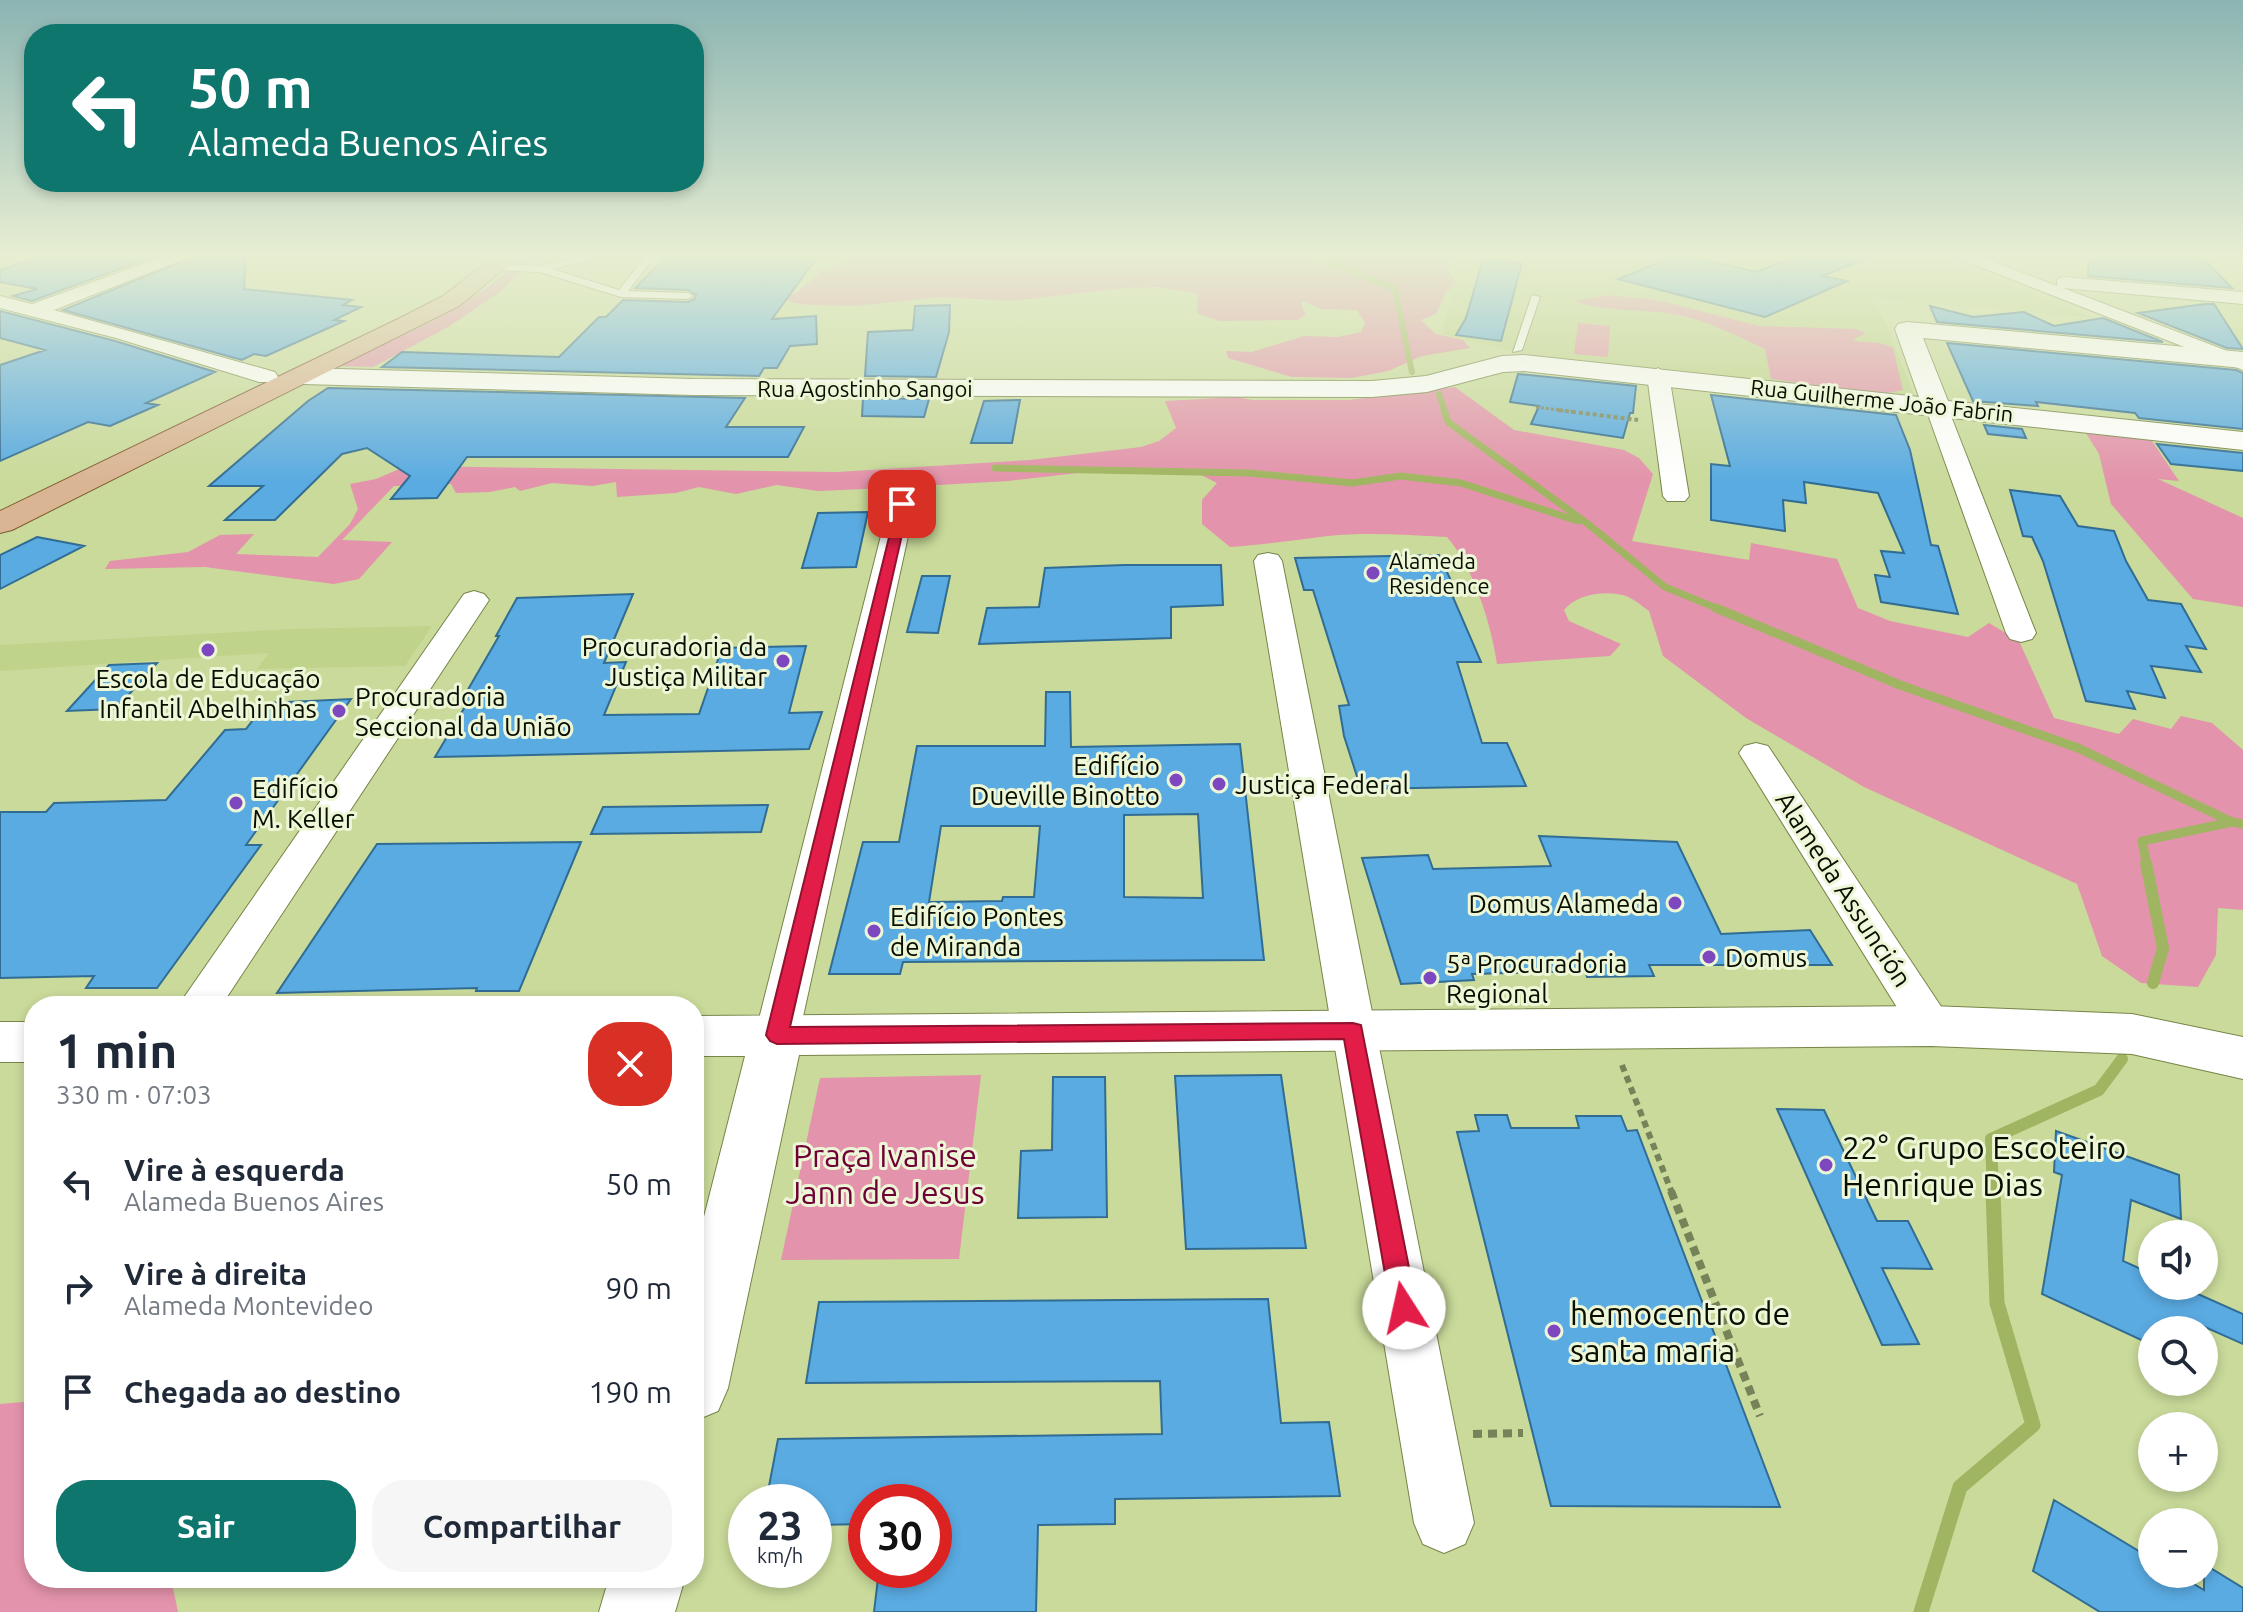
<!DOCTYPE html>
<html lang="pt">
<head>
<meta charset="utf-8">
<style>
  body { margin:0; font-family:Ubuntu,sans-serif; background:#f6f6f7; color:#1f2937; height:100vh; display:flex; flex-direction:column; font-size:30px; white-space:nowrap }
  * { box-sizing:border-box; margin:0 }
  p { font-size:26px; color:#747a83 }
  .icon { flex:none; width:44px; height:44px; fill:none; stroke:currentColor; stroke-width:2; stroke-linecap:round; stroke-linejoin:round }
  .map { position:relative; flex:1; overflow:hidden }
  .sheet { position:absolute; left:24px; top:996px; width:680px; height:592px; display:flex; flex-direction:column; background:#fff; border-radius:32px; box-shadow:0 4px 12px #0003 }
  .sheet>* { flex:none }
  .banner { position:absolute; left:24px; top:24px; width:680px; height:168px; border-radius:32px; box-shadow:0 4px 12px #0003; background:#0f766e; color:#fff; overflow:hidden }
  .fabs { position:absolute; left:2138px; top:1220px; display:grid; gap:16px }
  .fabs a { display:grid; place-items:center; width:80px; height:80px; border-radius:50%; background:#fff; box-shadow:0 4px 12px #0003; font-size:40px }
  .speed { position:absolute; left:728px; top:1484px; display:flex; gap:16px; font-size:40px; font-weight:700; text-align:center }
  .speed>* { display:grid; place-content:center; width:104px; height:104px; border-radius:50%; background:#fff; box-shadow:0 4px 12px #0003; line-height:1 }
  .speed small { font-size:20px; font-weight:400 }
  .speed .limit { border:12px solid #d22; background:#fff; color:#111 }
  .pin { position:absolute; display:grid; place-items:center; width:68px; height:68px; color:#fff; margin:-34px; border-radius:16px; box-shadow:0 4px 12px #0006 }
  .me { position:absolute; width:88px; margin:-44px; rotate:350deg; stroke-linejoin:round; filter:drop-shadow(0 0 6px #0008) }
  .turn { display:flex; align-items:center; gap:28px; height:168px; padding:0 32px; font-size:36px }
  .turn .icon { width:104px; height:104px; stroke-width:2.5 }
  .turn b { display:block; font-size:56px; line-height:68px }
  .round { display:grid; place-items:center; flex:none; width:84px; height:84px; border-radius:32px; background:#f6f6f7 }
  .summary { display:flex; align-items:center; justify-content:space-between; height:136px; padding:0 32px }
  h1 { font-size:48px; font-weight:600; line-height:60px }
  .action { display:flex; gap:16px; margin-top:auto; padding:16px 32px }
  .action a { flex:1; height:92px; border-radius:32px; background:#0f766e; color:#fff; font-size:32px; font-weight:600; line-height:92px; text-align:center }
  .action a+a { background:#f6f6f7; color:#1f2937 }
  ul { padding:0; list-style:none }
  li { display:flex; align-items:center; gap:24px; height:104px; padding:0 32px }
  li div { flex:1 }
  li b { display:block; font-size:30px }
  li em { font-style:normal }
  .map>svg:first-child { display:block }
  .built { fill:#c0d38b }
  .green { fill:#e393ab }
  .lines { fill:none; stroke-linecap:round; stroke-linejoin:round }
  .stream-far4 { stroke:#a0b561; stroke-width:6 }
  .stream-far3 { stroke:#a0b561; stroke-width:7 }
  .stream-far2 { stroke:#a0b561; stroke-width:9 }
  .stream-far1 { stroke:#a0b561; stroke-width:12 }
  .stream { stroke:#a0b561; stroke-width:15 }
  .building { fill:#5aabe2; stroke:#316c93; stroke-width:2; fill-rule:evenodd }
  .service-casing { stroke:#768548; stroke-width:2 }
  .minor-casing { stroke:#768548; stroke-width:2 }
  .tertiary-casing { stroke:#768548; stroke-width:2 }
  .primary-casing { stroke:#815a32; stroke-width:2 }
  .path-far3 { stroke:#768257; stroke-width:3; stroke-dasharray:3 2; stroke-linecap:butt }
  .path-far2 { stroke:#768257; stroke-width:4; stroke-dasharray:4 3; stroke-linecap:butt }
  .path-far1 { stroke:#768257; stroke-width:6; stroke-dasharray:7 5; stroke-linecap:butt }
  .path { stroke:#768257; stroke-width:8; stroke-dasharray:9 6; stroke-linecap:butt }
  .service { fill:#fff; fill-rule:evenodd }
  .minor { fill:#fff; fill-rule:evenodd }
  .tertiary { fill:#fff; fill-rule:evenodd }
  .primary { fill:#dab594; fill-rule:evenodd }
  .route { fill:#e11d48; stroke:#92132f; stroke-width:2 }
  .poi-dot { fill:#7d48bf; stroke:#edf7d7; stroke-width:3 }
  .labels { text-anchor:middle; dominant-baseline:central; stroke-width:6; stroke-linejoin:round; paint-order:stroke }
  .far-street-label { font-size:22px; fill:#090e00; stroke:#edf7d7 }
  .far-poi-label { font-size:22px; fill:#090e00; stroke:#edf7d7; text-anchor:start }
  .poi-label { font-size:26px; fill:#090e00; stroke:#edf7d7; text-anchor:start }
  .street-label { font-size:26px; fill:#090e00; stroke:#edf7d7 }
  .near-poi-label { font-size:32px; fill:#090e00; stroke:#edf7d7; text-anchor:start }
  .near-park-label { font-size:32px; fill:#6f0036; stroke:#edf7d7 }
</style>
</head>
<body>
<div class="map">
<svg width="2243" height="1612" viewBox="0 0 2243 1612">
  <rect width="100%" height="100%" fill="#c9da9a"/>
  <path class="built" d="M1461 256H1936L2095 318 1871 298 1887 326 1916 400 1521 354 1442 334Z
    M432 626 405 666 257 669 269 653 0 671V645L291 629Z"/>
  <path class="green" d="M527 256H536L500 292 448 327 373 367 338 366 433 321 486 288Z
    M849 256H1452L1448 269 1456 283 1446 292 1436 314 1421 320 1436 334 1463 340 1470 348 1422 356 1388 371 1352 378 1292 377 1228 358 1226 351 1252 352 1304 336 1338 337 1361 332 1365 323 1357 310 1321 309 1304 301 1301 304 1306 315 1297 320 1219 321 1197 313 1198 294 1158 287 1125 288 1012 301 940 297 855 306 810 305 794 303 782 296 745 293 795 294 821 272 839 266Z
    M1609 295 1657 300 1759 326 1855 329 1866 333 1852 340C1867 344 1879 340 1893 348L1903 390 1882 394 1771 379 1765 349C1738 337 1708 320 1678 315 1644 308 1608 313 1574 301Z
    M1578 323 1610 326 1608 357 1574 354Z
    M1455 387 1514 430 1624 450 1639 458 1653 474 1632 541 1749 560 1751 543 1837 559 1858 608 1890 621 1968 637 1989 623 2019 641 2054 718 2119 734 2133 719 2171 729 2181 716 2212 723 2243 750V910L2218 908 2216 955 2198 987 2141 983 2102 956 2077 884 1864 787 1746 718 1663 656 1649 611C1642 606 1634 599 1626 596 1606 590 1577 594 1564 610L1569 621 1621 644 1610 656 1497 664C1491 624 1474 568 1447 537 1408 535 1367 532 1328 536 1295 540 1263 545 1230 547L1202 524V500L1217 483 1199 474 1096 471 1008 481 887 488 818 491 777 485 736 494 699 487 676 493 617 497 616 482 593 486 552 483 520 491 515 487 490 492 456 493 451 484 394 486 342 540 392 542 359 579 334 584 205 567 105 569 110 561 188 552 220 535 254 534 236 554 318 557 350 524 358 509 350 484 376 479 406 466 837 472 1030 460 1141 447 1159 441 1176 428 1165 401 1237 397 1252 400H1349Z
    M2084 430 2150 438 2179 481 2158 479 2243 518V607L2193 599 2111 504 2099 454Z
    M981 1075 959 1259 781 1260 820 1078Z
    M34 1401V1578H171L178 1612H0V1404Z"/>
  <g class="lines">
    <path class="stream-far4" d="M1315 256 1395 289 1412 372
      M1439 394 1445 412"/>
    <path class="stream-far3" d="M1444 410 1448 422 1588 524 1665 587 1721 610
      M995 468 1250 473 1352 483 1401 476 1461 483 1578 521"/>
    <path class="stream-far2" d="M1716 608 1900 685 2078 748 2232 822 2243 824
      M2147 865 2142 841 2232 822"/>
    <path class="stream-far1" d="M2146 863 2163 948 2153 983
      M1993 1193 1991 1139 2099 1090 2122 1059"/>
    <path class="stream" d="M1921 1612 1960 1487 2033 1425 1997 1303 1993 1191"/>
  </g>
  <path class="building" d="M43 256H155L32 301 13 296 37 289 0 282V270Z
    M195 256H246L244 289 352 300 343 305 361 307 334 320 344 321 266 356 254 354 242 360 63 310Z
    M667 256H818L772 319 816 316 817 344 790 346 777 368H764L759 376 382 367 402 352 559 357 599 317H606L623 300 688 302 695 299 696 295 688 290 635 288Z
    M1675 256H1690L1756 272 1797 256 1868 257 1823 276 1847 281 1765 317 1618 279Z
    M2089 256H2201L2232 288 2088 276Z
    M1483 259 1522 263 1501 341 1456 335 1466 318Z
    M2205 304H2214L2243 349 2227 348 2138 313Z
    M950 305 949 332 936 377 865 376 868 332 913 330 915 306Z
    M1930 306 1973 317 2024 312 2054 326 2103 318 2163 342 1937 322Z
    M0 311 115 341 215 372 146 403 158 405 110 426 88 422 0 461V365L45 350 0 338Z
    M1947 343 2236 370 2243 373V429L2139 418 2135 413 2036 402 2038 406 1973 401Z
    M1518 374 1636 386 1633 413H1630L1623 438 1531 424 1539 406 1510 402Z
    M328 388 745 398 726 427H804L788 457H467L437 498 391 499 410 476 367 448 342 454 275 520H225L263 486H209L308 401Z
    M1711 395 1896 415 1910 450 1931 545 1938 546 1958 614 1881 602 1875 575 1890 577 1881 551 1904 553 1878 493 1804 482 1806 503 1783 500 1785 531 1711 520V464L1730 466Z
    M863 398 929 399 924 417 862 416Z
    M1020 400 1012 443H971L984 401Z
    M1984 425 2022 429 2026 438 1988 434Z
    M2157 444 2243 453V471L2171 464Z
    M2010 490 2060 496 2078 526 2114 531 2126 561 2148 600 2181 604 2206 649 2186 646 2201 672 2151 666 2165 698 2127 691 2135 709 2086 701 2043 561 2032 537 2023 536Z
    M868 512 856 567 802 568 818 513Z
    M37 537 84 546 0 589V555Z
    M1439 555 1454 587 1449 588 1481 662H1457L1482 743H1507L1526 786 1361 789 1344 736 1339 706 1349 705 1313 590H1304L1295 558Z
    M1124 565H1221L1223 605 1171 607V638L979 644 987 608 1039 607 1045 568Z
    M922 576H950L938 633 907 632Z
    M633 594 604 663 626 662 604 715 699 714 722 648 806 646 789 713 822 712 809 749 435 757 466 705H459L499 636H496L517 598Z
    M157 663 116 709 67 711 109 665Z
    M1046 692H1070L1071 747 1240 744 1264 960 903 962 900 974H829L863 842H899L917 746H1045ZM1198 814 1203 898 1124 897V815ZM941 826H1040L1034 897H1003L1002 901 929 902Z
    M351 699 246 845H261L157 988H86L94 976 0 978V812H46L54 803 166 800 225 730 246 729 266 703Z
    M768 805 761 832 591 834 603 807Z
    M1539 836 1677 842 1721 934 1810 930 1832 965H1649L1654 976 1587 977 1585 971 1472 974 1474 980 1401 984 1362 858 1428 855 1433 869 1551 866Z
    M581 842 519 991H476L477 988 277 993 377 844Z
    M1281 1075 1306 1248 1186 1249 1175 1076Z
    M1053 1077H1105L1107 1217 1018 1218 1021 1151 1052 1150Z
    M1777 1109 1824 1110 1877 1221H1908L1932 1269 1882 1268 1919 1344 1882 1345Z
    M1475 1115H1507L1511 1128H1579L1576 1116H1621L1627 1131 1637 1130 1780 1507 1551 1506 1457 1132 1479 1131Z
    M2056 1131 2179 1175 2181 1219 2131 1200 2123 1261 2152 1274V1286H2180L2243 1314V1344L2205 1327V1330H2152V1345L2042 1294 2062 1175 2054 1172Z
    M1268 1299 1281 1423 1329 1422 1340 1496 1115 1499V1524L1038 1525 1036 1612H874L879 1570H934V1502H866V1524L814 1525V1502H766L778 1439 1162 1434 1160 1381 806 1383 819 1302Z
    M2054 1500 2152 1559V1574H2177L2204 1590V1564L2243 1588V1612H2100L2033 1571Z"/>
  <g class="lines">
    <defs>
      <path id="service" d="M586 256H604L552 269 619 290 646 256H655L628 291 688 293 693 296 688 299 621 297 540 272 497 270 492 267 497 264 541 266Z
        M1532 295 1540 297 1522 350 1513 352Z"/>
      <path id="minor" d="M165 256H192L54 310 275 372 278 377 275 382H259L116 338 0 308V296L32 304Z
        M1952 256H1978L2057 286V279L2064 277 2243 292V304L2063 288 2243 357V370Z
        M1658 368 1669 375 1689 496 1685 501H1667L1663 496 1647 375Z
        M1936 399 1944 401 1947 406 2036 633 2032 639 2021 642 2010 639 2006 633 1925 406 1928 401Z
        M902 496 911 498 915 504 799 1035 792 1047 777 1052 762 1047 755 1035 889 504 893 498Z
        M1268 553 1278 555 1282 561 1474 1523 1465 1544 1444 1553 1423 1544 1414 1523 1254 561 1258 555Z
        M474 591 484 594 489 600 221 1006H178L464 594Z
        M1756 743 1768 746 1946 1014 1953 1026 1946 1038 1931 1042 1916 1038 1739 753 1744 746Z"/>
      <path id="tertiary" d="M1907 322 2243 352V368L1923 338 1948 401 2243 432V450L1524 371 1503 372 1427 392 1372 397 693 395 303 384 294 382 290 376 294 370 303 368 693 379 1372 381 1426 376 1502 356 1524 355 1919 397 1895 329 1898 324Z
        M1931 1006 2132 1014 2243 1037V1079L2132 1054 1931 1046 799 1055 728 1388 718 1411 694 1421V1256L745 1056H694V1016Z
        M0 1022H34V1062H0Z
        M609 1578H685L675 1612H599Z"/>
      <path id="primary" d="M495 256H520L459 306 12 530 0 533V511L400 318 443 296Z"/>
    </defs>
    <use href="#service" class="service-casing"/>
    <use href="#minor" class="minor-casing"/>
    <use href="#tertiary" class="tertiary-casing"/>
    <use href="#primary" class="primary-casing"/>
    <path class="path-far3" d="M1536 407 1574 412"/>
    <path class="path-far2" d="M1558 410 1638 420"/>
    <path class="path-far1" d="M1622 1065 1672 1193"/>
    <path class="path" d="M1671 1191 1760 1416
      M1473 1434 1523 1433
      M694 1534 708 1535"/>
    <use href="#service" class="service"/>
    <use href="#minor" class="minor"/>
    <use href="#tertiary" class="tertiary"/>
    <use href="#primary" class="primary"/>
  </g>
  <linearGradient id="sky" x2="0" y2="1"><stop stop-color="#8bb4b2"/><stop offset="0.53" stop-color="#e7eed2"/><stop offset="1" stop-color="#e7eed2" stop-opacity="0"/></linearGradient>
  <rect width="2243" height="482" fill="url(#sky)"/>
  <path class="route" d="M898 501 909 504 790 1027 1353 1023 1361 1025 1417 1308 1414 1316 1404 1320 1395 1316 1391 1308 1344 1039 777 1044 770 1041 766 1035Z"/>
  <g class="poi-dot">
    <circle cx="1373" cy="573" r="8"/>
    <circle cx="208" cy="650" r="8"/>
    <circle cx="783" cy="661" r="8"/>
    <circle cx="339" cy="711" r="8"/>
    <circle cx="1176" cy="780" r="8"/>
    <circle cx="1219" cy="784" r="8"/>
    <circle cx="236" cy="803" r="8"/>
    <circle cx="1675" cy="903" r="8"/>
    <circle cx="874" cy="931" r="8"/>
    <circle cx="1709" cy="957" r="8"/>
    <circle cx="1430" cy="978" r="8"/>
    <circle cx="1826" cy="1165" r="8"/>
    <circle cx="1554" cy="1331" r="8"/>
  </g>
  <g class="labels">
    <g class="far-street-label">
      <text x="865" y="388">Rua Agostinho Sangoi</text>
      <text transform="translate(1882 400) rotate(6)">Rua Guilherme João Fabrin</text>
    </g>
    <g class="far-poi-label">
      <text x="1389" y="560">Alameda<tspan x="1389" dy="25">Residence</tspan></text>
    </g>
    <g class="poi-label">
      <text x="767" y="646" text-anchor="end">Procuradoria da<tspan x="767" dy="30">Justiça Militar</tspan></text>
      <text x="208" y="678" text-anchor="middle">Escola de Educação<tspan x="208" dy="30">Infantil Abelhinhas</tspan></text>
      <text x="355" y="696">Procuradoria<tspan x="355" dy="30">Seccional da União</tspan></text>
      <text x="1160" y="765" text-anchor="end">Edifício<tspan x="1160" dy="30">Dueville Binotto</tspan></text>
      <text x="1235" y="784">Justiça Federal</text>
      <text x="252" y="788">Edifício<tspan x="252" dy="30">M. Keller</tspan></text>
      <text x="1659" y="903" text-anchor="end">Domus Alameda</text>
      <text x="890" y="916">Edifício Pontes<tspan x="890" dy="30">de Miranda</tspan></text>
      <text x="1725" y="957">Domus</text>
      <text x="1446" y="963">5ª Procuradoria<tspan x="1446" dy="30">Regional</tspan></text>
    </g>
    <g class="street-label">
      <text transform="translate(1844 889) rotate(57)">Alameda Assunción</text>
    </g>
    <g class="near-poi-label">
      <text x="1842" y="1147">22° Grupo Escoteiro<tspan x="1842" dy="37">Henrique Dias</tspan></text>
      <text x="1570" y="1313">hemocentro de<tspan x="1570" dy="37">santa maria</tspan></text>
    </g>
    <g class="near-park-label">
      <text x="885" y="1155">Praça Ivanise<tspan x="885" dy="37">Jann de Jesus</tspan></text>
    </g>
  </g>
</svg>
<div class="fabs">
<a><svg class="icon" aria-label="sound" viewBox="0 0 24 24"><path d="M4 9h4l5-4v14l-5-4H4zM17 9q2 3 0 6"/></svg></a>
<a><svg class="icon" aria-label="search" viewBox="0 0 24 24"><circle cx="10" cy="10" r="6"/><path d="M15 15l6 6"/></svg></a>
<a>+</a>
<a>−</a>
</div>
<div class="speed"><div>23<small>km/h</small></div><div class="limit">30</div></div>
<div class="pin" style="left:902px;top:504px;background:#d93025"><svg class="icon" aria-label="arrive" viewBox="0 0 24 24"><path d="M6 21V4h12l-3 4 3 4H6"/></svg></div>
<svg class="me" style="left:1404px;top:1308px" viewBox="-20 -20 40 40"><circle r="19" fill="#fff"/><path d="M0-13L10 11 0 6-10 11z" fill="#e11d48"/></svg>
<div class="banner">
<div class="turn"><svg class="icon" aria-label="left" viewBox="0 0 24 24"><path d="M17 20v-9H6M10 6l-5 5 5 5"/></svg><div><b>50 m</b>Alameda Buenos Aires</div></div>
</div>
<section class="sheet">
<div class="summary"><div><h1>1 min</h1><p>330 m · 07:03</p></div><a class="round" style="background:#d93025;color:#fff"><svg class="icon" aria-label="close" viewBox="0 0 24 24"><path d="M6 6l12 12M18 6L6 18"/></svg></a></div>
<ul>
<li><svg class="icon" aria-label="left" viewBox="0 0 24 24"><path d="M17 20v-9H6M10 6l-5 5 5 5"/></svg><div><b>Vire à esquerda</b><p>Alameda Buenos Aires</p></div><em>50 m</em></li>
<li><svg class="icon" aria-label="right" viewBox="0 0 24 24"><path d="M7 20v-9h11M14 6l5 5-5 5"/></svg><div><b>Vire à direita</b><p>Alameda Montevideo</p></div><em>90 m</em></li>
<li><svg class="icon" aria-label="arrive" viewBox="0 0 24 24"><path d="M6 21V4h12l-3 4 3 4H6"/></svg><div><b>Chegada ao destino</b></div><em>190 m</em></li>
</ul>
<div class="action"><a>Sair</a><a>Compartilhar</a></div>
</section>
</div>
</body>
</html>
